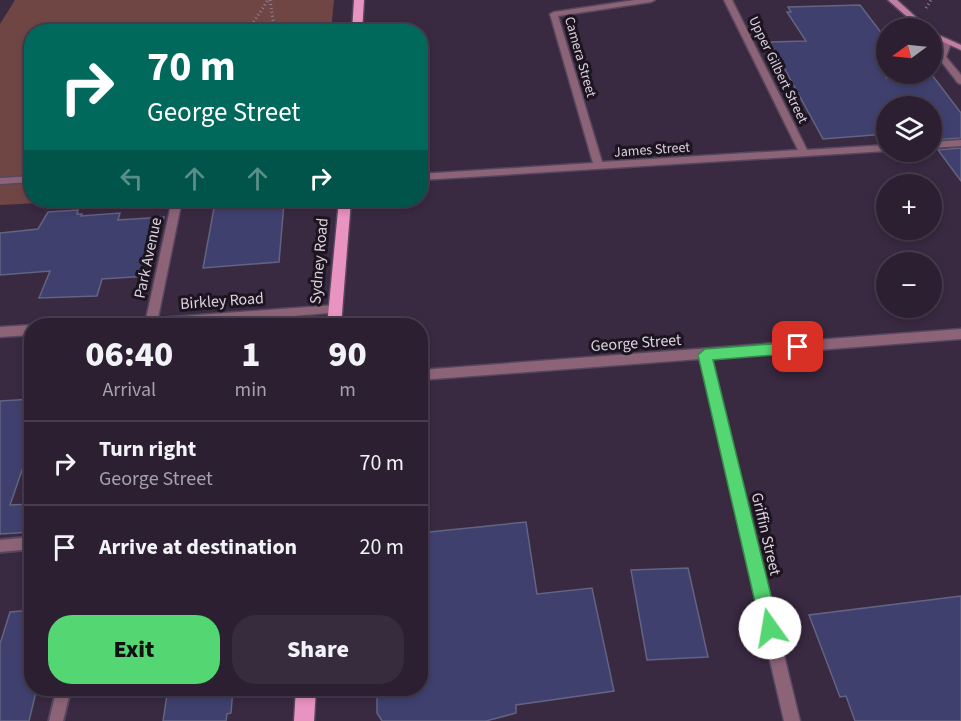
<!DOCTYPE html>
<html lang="en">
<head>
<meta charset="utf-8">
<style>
  body { margin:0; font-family:"Source Sans 3",sans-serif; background:#372c3d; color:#f1f3f6; height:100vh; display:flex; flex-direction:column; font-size:22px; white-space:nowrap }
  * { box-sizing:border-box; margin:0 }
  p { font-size:20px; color:#a6a2ab }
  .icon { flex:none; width:33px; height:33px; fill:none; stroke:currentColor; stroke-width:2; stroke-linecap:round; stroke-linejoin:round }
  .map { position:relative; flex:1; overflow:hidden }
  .drawer { position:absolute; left:24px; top:318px; width:404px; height:378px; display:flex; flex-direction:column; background:#2b1f31; border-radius:24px; box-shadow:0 3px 9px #0003,0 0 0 2px #473d4d }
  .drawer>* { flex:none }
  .top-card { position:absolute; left:24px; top:24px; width:404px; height:183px; border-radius:24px; box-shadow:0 3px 9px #0003,0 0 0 2px #473d4d; background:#00695c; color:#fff; overflow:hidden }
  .needle { width:39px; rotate:255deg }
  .fabs { position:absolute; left:876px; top:18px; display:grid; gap:12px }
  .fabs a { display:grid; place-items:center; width:66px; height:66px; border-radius:50%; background:#2b1f31; box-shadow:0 3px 9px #0003,0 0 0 2px #473d4d; font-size:30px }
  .pin { position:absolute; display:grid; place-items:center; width:51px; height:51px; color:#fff; margin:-26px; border-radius:12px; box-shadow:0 3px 9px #0006 }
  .me { position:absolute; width:66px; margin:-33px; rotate:347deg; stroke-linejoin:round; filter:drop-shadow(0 0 4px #0008) }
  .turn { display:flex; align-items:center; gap:21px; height:126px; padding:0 24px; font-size:27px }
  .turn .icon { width:78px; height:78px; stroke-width:2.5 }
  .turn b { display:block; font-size:42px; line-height:51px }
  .lanes { display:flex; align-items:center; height:57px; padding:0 24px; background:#0003; justify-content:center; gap:30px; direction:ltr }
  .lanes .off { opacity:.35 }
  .eta { display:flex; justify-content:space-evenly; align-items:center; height:102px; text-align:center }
  .eta b { font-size:36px; font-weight:800; line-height:42px }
  .primary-button { display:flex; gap:12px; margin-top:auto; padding:12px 24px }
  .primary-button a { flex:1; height:69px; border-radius:24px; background:#54d672; color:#111; font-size:24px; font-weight:800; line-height:69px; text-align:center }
  .primary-button a+a { background:#372c3d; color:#f1f3f6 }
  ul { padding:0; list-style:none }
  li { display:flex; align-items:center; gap:18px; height:84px; padding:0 24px; border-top:2px solid #473d4d }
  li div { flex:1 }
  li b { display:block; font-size:22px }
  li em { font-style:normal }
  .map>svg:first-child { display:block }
  .green { fill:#704645 }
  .building { fill:#3f406e; stroke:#626482; stroke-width:1.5 }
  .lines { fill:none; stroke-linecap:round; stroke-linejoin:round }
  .service-casing { stroke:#56475e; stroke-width:4 }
  .minor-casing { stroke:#56475e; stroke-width:3 }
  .secondary-casing { stroke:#56475e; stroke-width:3 }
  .primary-casing { stroke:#56475e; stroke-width:3 }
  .path { stroke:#8d8094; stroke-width:3; stroke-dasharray:1 3; stroke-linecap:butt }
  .service { fill:#8d6378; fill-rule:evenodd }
  .minor { fill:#8d6378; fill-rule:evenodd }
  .secondary { fill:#c17ea1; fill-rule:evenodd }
  .primary { fill:#e993c0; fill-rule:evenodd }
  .route { fill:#54d672; stroke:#378b4a; stroke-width:1.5 }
  .labels { text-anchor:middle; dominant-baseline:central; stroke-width:6; stroke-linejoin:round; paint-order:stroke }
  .far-street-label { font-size:14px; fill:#dcd1e1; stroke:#1c1520 }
  .street-label { font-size:16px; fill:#dcd1e1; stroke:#1c1520 }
</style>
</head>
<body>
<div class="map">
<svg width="961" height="721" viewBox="0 0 961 721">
  <rect width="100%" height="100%" fill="#392941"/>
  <path class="green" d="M15 0H334L331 31 32 32V200H97L0 205V24Z"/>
  <path class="building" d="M860 5 886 39V78L932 75 961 113V138L932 140V106L886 104V134L823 139 770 42 806 41 787 12H791L788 7Z
    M961 148V181L938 150Z
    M284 203 279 262 203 268 214 208Z
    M78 210 77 214H82L81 216 120 213 118 220 164 217 148 276 102 279 97 296 39 298 50 271 0 275V233L38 229 48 212Z
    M32 399V450H29L10 505 32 504V532L0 534V401Z
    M526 522 537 594 592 588 614 691 516 705V713L486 721H382L377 713V688H420V533Z
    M688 568 708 657 647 660 631 570Z
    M961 596V721H855L846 696 840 697 809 615Z
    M32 610V688H37L29 721H0V644L10 612Z
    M233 688 231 713 227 714 226 721H163L167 695Z"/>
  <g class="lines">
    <defs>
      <path id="service" d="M32 537V549L0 552V540Z
        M57 688H71L63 721H49Z"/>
      <path id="minor" d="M635 0H655L651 2 558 16 602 162 798 150 724 0H732L807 150 886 145V151L420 180V174L593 163 550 14 554 12Z
        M944 41 951 43 946 57 961 75V84L958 83 938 57Z
        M961 140V146L932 148V142Z
        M32 176V182L0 184V178Z
        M172 200H182L158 318 336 305 342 309 340 312 178 326H105L111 321 146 319Z
        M32 325V335L0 337V327Z
        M961 329V339L712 358 800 721H784L700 359 420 380V370Z"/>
      <path id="secondary" d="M888 0H897L928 28H920Z
        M932 32 961 45V50L932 37Z"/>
      <path id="primary" d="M354 0H364L362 32H352Z
        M339 200H351L341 326H327Z
        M296 688H316L314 721H294Z"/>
    </defs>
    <use href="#service" class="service-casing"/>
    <use href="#minor" class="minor-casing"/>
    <use href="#secondary" class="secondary-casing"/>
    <use href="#primary" class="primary-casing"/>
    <path class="path" d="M270 0 275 32
      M926 8 931 0
      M247 32 268 0"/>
    <use href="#service" class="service"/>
    <use href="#minor" class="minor"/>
    <use href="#secondary" class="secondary"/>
    <use href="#primary" class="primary"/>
  </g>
  <path class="route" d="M798 342 805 347 798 353 713 360 779 628 776 634 770 636 764 634 761 628 698 355 705 349Z"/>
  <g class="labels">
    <g class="far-street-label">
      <text transform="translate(580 57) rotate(74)">Camera Street</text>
      <text transform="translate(778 70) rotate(64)">Upper Gilbert Street</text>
      <text transform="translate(652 150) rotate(-4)">James Street</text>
    </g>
    <g class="street-label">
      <text transform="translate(148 258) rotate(-78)">Park Avenue</text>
      <text transform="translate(319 261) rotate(-85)">Sydney Road</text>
      <text transform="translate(222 301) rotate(-4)">Birkley Road</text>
      <text transform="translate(636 343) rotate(-4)">George Street</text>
      <text transform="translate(766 534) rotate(77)">Griffin Street</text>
    </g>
  </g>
</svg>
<div class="fabs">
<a><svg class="needle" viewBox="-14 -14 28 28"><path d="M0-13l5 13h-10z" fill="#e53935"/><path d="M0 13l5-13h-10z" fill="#a6a2ab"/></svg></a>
<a><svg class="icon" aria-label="layers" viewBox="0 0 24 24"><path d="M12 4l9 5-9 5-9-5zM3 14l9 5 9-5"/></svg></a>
<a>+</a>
<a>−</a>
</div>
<div class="pin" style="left:798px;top:347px;background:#d93025"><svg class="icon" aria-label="arrive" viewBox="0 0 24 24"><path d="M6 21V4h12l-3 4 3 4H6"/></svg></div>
<svg class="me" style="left:770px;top:628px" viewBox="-20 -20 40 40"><circle r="19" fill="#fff"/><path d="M0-13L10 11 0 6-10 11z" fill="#54d672"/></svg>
<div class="top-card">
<div class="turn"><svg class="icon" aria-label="right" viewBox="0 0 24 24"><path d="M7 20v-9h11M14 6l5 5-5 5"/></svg><div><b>70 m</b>George Street</div></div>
<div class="lanes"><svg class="icon off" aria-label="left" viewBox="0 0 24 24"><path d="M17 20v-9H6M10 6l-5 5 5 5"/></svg><svg class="icon off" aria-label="ahead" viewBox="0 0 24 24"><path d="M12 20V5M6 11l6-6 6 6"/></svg><svg class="icon off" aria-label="ahead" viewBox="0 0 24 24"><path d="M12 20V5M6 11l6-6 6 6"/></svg><svg class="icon" aria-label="right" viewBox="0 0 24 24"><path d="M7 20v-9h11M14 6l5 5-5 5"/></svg></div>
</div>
<section class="drawer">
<div class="eta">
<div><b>06:40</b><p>Arrival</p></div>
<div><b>1</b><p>min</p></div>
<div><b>90</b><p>m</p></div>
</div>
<ul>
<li><svg class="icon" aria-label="right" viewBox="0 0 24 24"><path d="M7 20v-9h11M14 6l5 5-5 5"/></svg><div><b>Turn right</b><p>George Street</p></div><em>70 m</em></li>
<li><svg class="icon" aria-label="arrive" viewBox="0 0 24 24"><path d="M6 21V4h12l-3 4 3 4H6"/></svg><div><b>Arrive at destination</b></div><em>20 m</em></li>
</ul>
<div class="primary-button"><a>Exit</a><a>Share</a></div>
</section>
</div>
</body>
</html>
